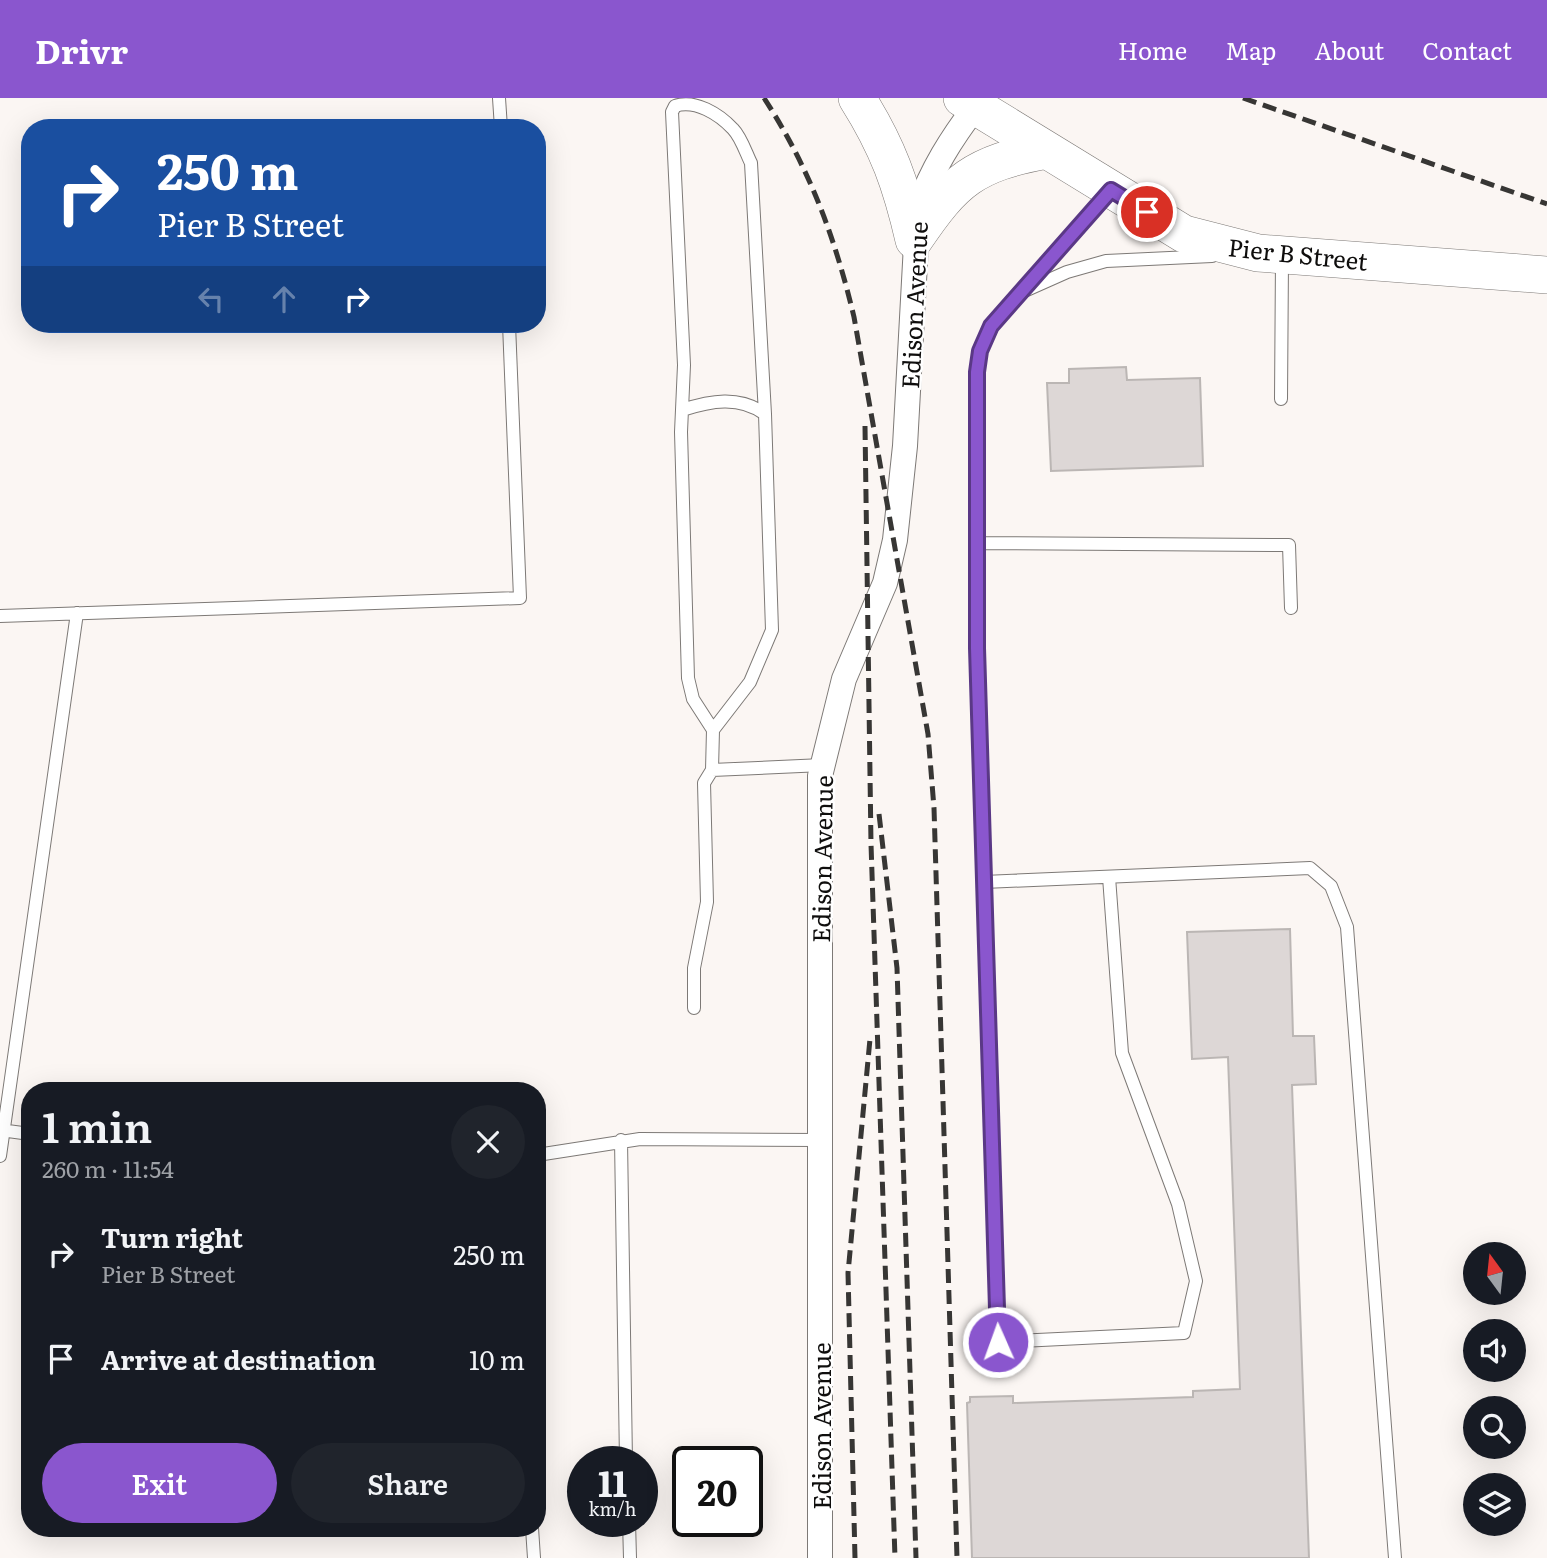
<!DOCTYPE html>
<html lang="en">
<head>
<meta charset="utf-8">
<style>
  body { margin:0; font-family:Literata,serif; background:#20242c; color:#f1f3f6; height:100vh; display:flex; flex-direction:column; font-size:26px; white-space:nowrap }
  * { box-sizing:border-box; margin:0 }
  p { font-size:23px; color:#9ea1a6 }
  .icon { flex:none; width:38px; height:38px; fill:none; stroke:currentColor; stroke-width:2; stroke-linecap:round; stroke-linejoin:round }
  .map { position:relative; flex:1; overflow:hidden }
  .drawer { position:absolute; left:21px; top:984px; width:525px; height:455px; display:flex; flex-direction:column; background:#171b24; border-radius:28px; box-shadow:0 7px 28px #0002 }
  .drawer>* { flex:none }
  .banner { position:absolute; left:21px; top:21px; width:525px; height:214px; border-radius:28px; box-shadow:0 7px 28px #0002; background:#1a4fa0; color:#fff; overflow:hidden }
  .needle { width:46px; rotate:345deg }
  .buttons { position:absolute; left:1463px; top:1144px; display:grid; gap:14px }
  .buttons a { display:grid; place-items:center; width:63px; height:63px; border-radius:50%; background:#171b24; box-shadow:0 7px 28px #0002; font-size:35px }
  .speed { position:absolute; left:567px; top:1348px; display:flex; gap:14px; font-size:35px; font-weight:700; text-align:center }
  .speed>* { display:grid; place-content:center; width:91px; height:91px; border-radius:50%; background:#171b24; box-shadow:0 7px 28px #0002; line-height:1 }
  .speed small { font-size:18px; font-weight:400 }
  .speed .limit { border:4px solid #111; border-radius:10px; background:#fff; color:#111 }
  .pin { position:absolute; display:grid; place-items:center; width:60px; height:60px; color:#fff; margin:-30px; border:4px solid #fff; border-radius:50%; box-shadow:0 2px 7px #0007 }
  .me { position:absolute; width:77px; margin:-38px; rotate:358deg; stroke-linejoin:round; filter:drop-shadow(0 0 5px #0008) }
  .turn { display:flex; align-items:center; gap:24px; height:147px; padding:0 21px; font-size:32px }
  .turn .icon { width:91px; height:91px; stroke-width:2.5 }
  .turn b { display:block; font-size:49px; line-height:60px }
  .lanes { display:flex; align-items:center; height:66px; padding:0 21px; background:#0003; justify-content:center; gap:35px; direction:ltr }
  .lanes .off { opacity:.35 }
  .round { display:grid; place-items:center; flex:none; width:74px; height:74px; border-radius:37px; background:#20242c }
  .head { display:flex; align-items:center; justify-content:space-between; height:119px; padding:0 21px }
  h1 { font-size:42px; font-weight:600; line-height:52px }
  .cta { display:flex; gap:14px; margin-top:auto; padding:14px 21px }
  .cta a { flex:1; height:80px; border-radius:42px; background:#8a56ce; color:#fff; font-size:28px; font-weight:600; line-height:80px; text-align:center }
  .cta a+a { background:#20242c; color:#f1f3f6 }
  ul { padding:0; list-style:none }
  li { display:flex; align-items:center; gap:21px; height:105px; padding:0 21px }
  li div { flex:1 }
  li b { display:block; font-size:26px }
  li em { font-style:normal }
  header { display:flex; align-items:center; gap:42px; box-sizing:border-box; height:98px; padding:0 35px; background:#8a56ce; color:#fff }
  header strong { font-size:33px }
  nav { display:flex; gap:38px; margin-inline-start:auto; font-size:24px }
  .map>svg:first-child { display:block }
  .building { fill:#ddd7d6; stroke:#bbb6b4; stroke-width:2 }
  .lines { fill:none; stroke-linecap:round; stroke-linejoin:round }
  .lane-casing { stroke:#7d7976; stroke-width:14 }
  .street-casing { stroke:#7d7976; stroke-width:26 }
  .secondary-casing { stroke:#7d7976; stroke-width:38 }
  .lane { stroke:#fff; stroke-width:12 }
  .street { stroke:#fff; stroke-width:24 }
  .secondary { stroke:#fff; stroke-width:37 }
  .rail { stroke:#373634; stroke-width:5; stroke-dasharray:14 7; stroke-linecap:butt }
  .route-casing { stroke:#5a3886; stroke-width:18 }
  .route { stroke:#8a56ce; stroke-width:12 }
  .labels { text-anchor:middle; dominant-baseline:central; stroke-width:5; stroke-linejoin:round; paint-order:stroke }
  .street-label { font-size:24px; fill:#0f0e0d; stroke:#fff }
</style>
</head>
<body>
<header>
<strong>Drivr</strong>
<nav><a>Home</a><a>Map</a><a>About</a><a>Contact</a></nav>
</header>
<div class="map">
<svg width="1547" height="1460" viewBox="0 0 1547 1460">
  <rect width="100%" height="100%" fill="#fbf6f3"/>
  <path class="building" d="M1126 269 1127 282 1200 280 1203 368 1051 373 1047 285H1069V271Z
    M1290 831 1293 938H1314L1316 986 1292 987 1309 1460H972L967 1305 970 1304V1299L1013 1298V1305L1193 1299V1293L1240 1291 1228 959 1192 961 1187 834Z"/>
  <g class="lines">
    <defs>
      <path id="lane" d="M499 0 501 30
        M1109 93 991 228 980 252 977 274V550L998 1244 1184 1235 1196 1183 1178 1106 1122 955 1109 779
        M1022 194 1067 174 1106 163 1212 158
        M1281 301 1282 161
        M682 312C710 303 739 297 765 316
        M977 445 1289 447 1291 510
        M0 518 520 500 509 226
        M712 672 713 632 693 601 688 580 681 334 684 267 672 14 675 8C695 1 719 16 733 31 741 39 746 55 751 65L765 316 772 532 750 584 713 632
        M984 784 1310 770 1331 788 1347 829 1395 1460
        M694 910V870L707 804 704 685 712 672 823 667
        M0 1032 30 1036
        M621 1042 626 1363
        M537 1057 640 1041 820 1042
        M0 1058 77 515
        M629 1423 630 1460
        M532 1430 534 1460"/>
      <path id="street" d="M820 1460V678L844 581 885 485 895 442 905 348 918 110C932 71 951 41 976 8"/>
      <path id="secondary" d="M857 0C888 49 901 86 914 142
        M962 0 1184 136 1258 155 1547 177
        M914 142C955 81 974 66 1046 52"/>
    </defs>
    <use href="#lane" class="lane-casing"/>
    <use href="#street" class="street-casing"/>
    <use href="#secondary" class="secondary-casing"/>
    <use href="#lane" class="lane"/>
    <use href="#street" class="street"/>
    <use href="#secondary" class="secondary"/>
    <path class="rail" d="M764 0C809 69 835 139 854 219L928 636 934 710 957 1460
      M1243 0 1547 106
      M865 328 871 746 895 1460
      M879 716 897 870 916 1460
      M855 1460 848 1175 870 941"/>
  </g>
  <g class="lines">
    <defs>
      <path id="route" d="M998 1244 977 550V274L980 253 991 228 1111 92 1147 114"/>
    </defs>
    <use href="#route" class="route-casing"/>
    <use href="#route" class="route"/>
  </g>
  <g class="labels">
    <g class="street-label">
      <text transform="translate(1298 155) rotate(6)">Pier B Street</text>
      <text transform="translate(913 207) rotate(-87)">Edison Avenue</text>
      <text transform="translate(821 761) rotate(-89)">Edison Avenue</text>
      <text transform="translate(820 1328) rotate(-90)">Edison Avenue</text>
    </g>
  </g>
</svg>
<div class="buttons">
<a><svg class="needle" viewBox="-14 -14 28 28"><path d="M0-13l5 13h-10z" fill="#e53935"/><path d="M0 13l5-13h-10z" fill="#9ea1a6"/></svg></a>
<a><svg class="icon" aria-label="sound" viewBox="0 0 24 24"><path d="M4 9h4l5-4v14l-5-4H4zM17 9q2 3 0 6"/></svg></a>
<a><svg class="icon" aria-label="search" viewBox="0 0 24 24"><circle cx="10" cy="10" r="6"/><path d="M15 15l6 6"/></svg></a>
<a><svg class="icon" aria-label="layers" viewBox="0 0 24 24"><path d="M12 4l9 5-9 5-9-5zM3 14l9 5 9-5"/></svg></a>
</div>
<div class="speed"><div>11<small>km/h</small></div><div class="limit">20</div></div>
<div class="pin" style="left:1147px;top:114px;background:#d93025"><svg class="icon" aria-label="arrive" viewBox="0 0 24 24"><path d="M6 21V4h12l-3 4 3 4H6"/></svg></div>
<svg class="me" style="left:998px;top:1244px" viewBox="-20 -20 40 40"><circle r="17" fill="#8a56ce" stroke="#fff" stroke-width="3"/><path d="M0-11L8 9 0 5-8 9z" fill="#fff"/></svg>
<div class="banner">
<div class="turn"><svg class="icon" aria-label="right" viewBox="0 0 24 24"><path d="M7 20v-9h11M14 6l5 5-5 5"/></svg><div><b>250 m</b>Pier B Street</div></div>
<div class="lanes"><svg class="icon off" aria-label="left" viewBox="0 0 24 24"><path d="M17 20v-9H6M10 6l-5 5 5 5"/></svg><svg class="icon off" aria-label="ahead" viewBox="0 0 24 24"><path d="M12 20V5M6 11l6-6 6 6"/></svg><svg class="icon" aria-label="right" viewBox="0 0 24 24"><path d="M7 20v-9h11M14 6l5 5-5 5"/></svg></div>
</div>
<section class="drawer">
<div class="head"><div><h1>1 min</h1><p>260 m · 11:54</p></div><a class="round"><svg class="icon" aria-label="close" viewBox="0 0 24 24"><path d="M6 6l12 12M18 6L6 18"/></svg></a></div>
<ul>
<li><svg class="icon" aria-label="right" viewBox="0 0 24 24"><path d="M7 20v-9h11M14 6l5 5-5 5"/></svg><div><b>Turn right</b><p>Pier B Street</p></div><em>250 m</em></li>
<li><svg class="icon" aria-label="arrive" viewBox="0 0 24 24"><path d="M6 21V4h12l-3 4 3 4H6"/></svg><div><b>Arrive at destination</b></div><em>10 m</em></li>
</ul>
<div class="cta"><a>Exit</a><a>Share</a></div>
</section>
</div>
</body>
</html>
